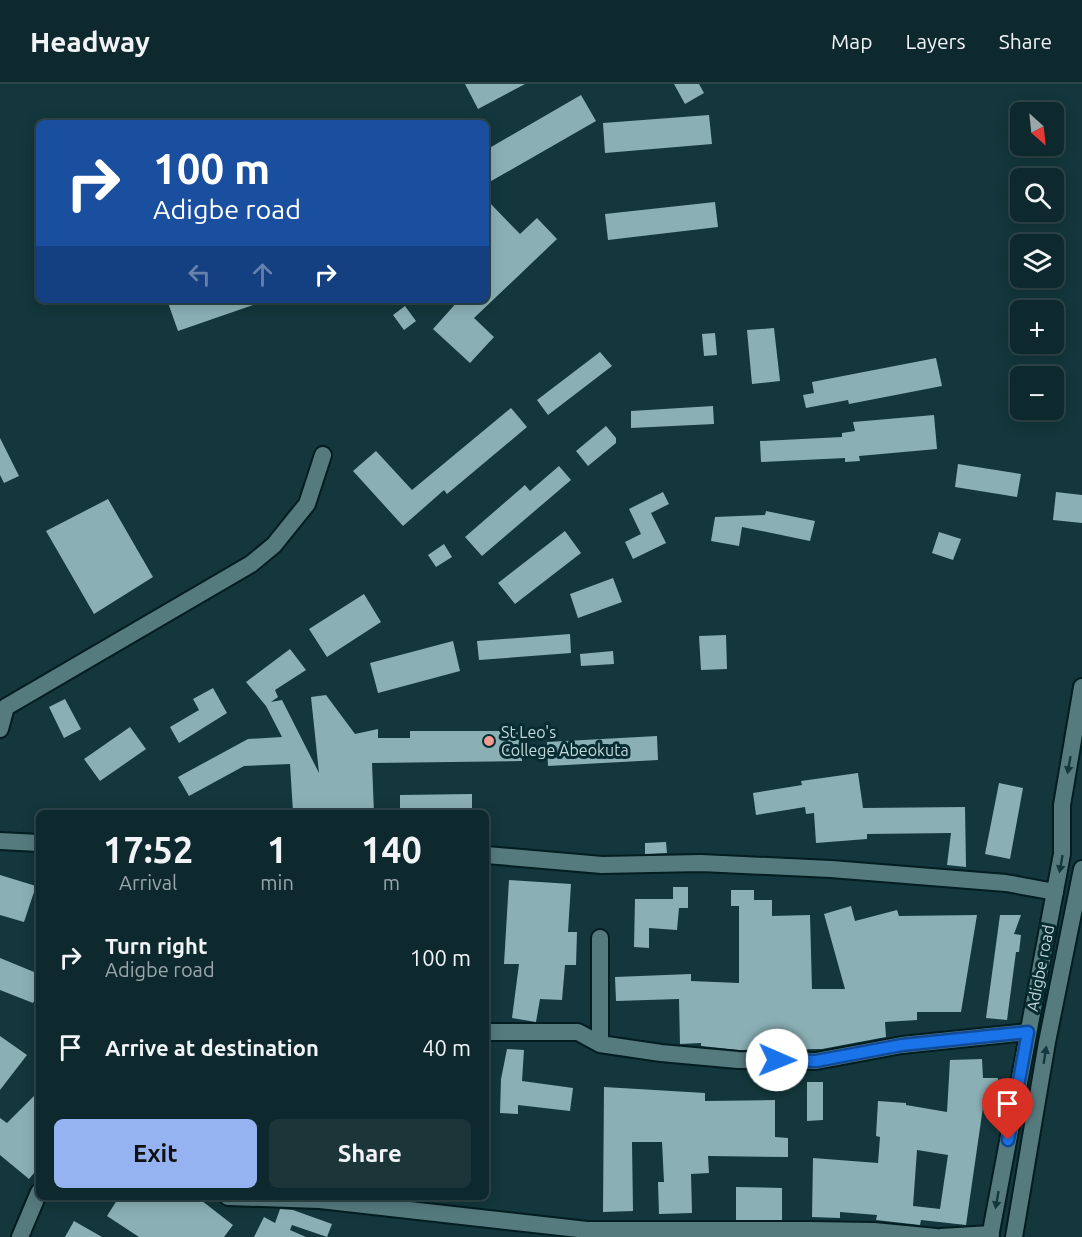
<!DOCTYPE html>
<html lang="en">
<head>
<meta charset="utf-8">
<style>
  body { margin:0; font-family:Ubuntu,sans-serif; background:#1c3539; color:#f1f3f6; height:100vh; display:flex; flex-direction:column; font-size:22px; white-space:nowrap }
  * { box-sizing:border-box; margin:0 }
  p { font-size:20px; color:#9ba6aa }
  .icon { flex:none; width:33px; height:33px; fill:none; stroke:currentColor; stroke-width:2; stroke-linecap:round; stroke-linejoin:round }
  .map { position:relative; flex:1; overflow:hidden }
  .details { position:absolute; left:36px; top:726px; width:453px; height:390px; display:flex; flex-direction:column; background:#0e292d; border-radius:9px; box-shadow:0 3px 15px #0003,0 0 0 2px #2e4549 }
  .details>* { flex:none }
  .hud { position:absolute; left:36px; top:36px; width:453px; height:183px; border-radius:9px; box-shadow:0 3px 15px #0003,0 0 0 2px #2e4549; background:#1a4fa0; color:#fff; overflow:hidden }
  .needle { width:39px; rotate:153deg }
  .buttons { position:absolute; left:1010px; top:18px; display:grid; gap:12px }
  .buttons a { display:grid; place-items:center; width:54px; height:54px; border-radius:9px; background:#0e292d; box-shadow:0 3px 15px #0003,0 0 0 2px #2e4549; font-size:30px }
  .pin { position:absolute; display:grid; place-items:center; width:51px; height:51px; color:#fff; margin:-62px -26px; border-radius:50% 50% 50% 0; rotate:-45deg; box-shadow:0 0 6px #0007 }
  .pin .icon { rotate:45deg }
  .me { position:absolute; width:66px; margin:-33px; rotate:91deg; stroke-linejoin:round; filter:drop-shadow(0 0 4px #0008) }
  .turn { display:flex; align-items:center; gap:21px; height:126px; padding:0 18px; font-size:27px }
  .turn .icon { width:78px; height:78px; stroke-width:2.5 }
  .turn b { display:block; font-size:42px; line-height:51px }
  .lanes { display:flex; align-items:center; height:57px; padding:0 18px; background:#0003; justify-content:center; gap:30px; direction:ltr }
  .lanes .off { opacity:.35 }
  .eta { display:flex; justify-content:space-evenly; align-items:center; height:102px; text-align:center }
  .eta b { font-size:36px; font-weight:700; line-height:42px }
  .primary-button { display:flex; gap:12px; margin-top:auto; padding:12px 18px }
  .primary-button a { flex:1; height:69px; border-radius:9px; background:#95b2f1; color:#111; font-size:24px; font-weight:700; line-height:69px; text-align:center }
  .primary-button a+a { background:#1c3539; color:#f1f3f6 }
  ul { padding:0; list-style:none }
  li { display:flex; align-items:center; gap:18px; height:90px; padding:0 18px }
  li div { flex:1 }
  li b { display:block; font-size:22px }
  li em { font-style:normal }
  header { display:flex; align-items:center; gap:36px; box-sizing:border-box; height:84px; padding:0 30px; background:#0e292d; border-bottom:2px solid #2e4549 }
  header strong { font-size:28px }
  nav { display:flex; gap:33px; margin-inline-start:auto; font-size:21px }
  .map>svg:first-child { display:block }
  .building { fill:#8ab0b5; fill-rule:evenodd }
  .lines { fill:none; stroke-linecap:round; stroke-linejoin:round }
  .minor-casing { stroke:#031d21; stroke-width:20 }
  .secondary-casing { stroke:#031d21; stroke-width:20 }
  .minor { stroke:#567b7f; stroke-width:16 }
  .secondary { stroke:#567b7f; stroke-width:16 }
  .oneway { fill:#13393e }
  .route-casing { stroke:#114b97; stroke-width:15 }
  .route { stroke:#1a73e8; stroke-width:10 }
  .poi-dot { fill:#f59c92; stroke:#072d32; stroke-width:2 }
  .labels { text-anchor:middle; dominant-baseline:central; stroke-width:6; stroke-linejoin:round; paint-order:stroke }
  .poi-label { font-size:16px; fill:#c4d8da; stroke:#072d32; text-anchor:start }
  .street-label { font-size:16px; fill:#c4d8da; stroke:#072d32 }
</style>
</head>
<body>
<header>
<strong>Headway</strong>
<nav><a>Map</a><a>Layers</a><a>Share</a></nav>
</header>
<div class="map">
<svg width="1082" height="1153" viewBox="0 0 1082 1153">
  <rect width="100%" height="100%" fill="#13373c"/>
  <path class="building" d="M465 0H525L478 25Z
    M674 0H699L704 9 685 20Z
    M581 11 596 37 486 100V66Z
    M709 31 712 60 605 69 603 39Z
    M486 115 520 150 537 134 557 155 474 234 494 253 470 279 433 245 459 216H486Z
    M715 118 718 143 608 156 605 130Z
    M167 216H262V218L178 247Z
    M405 222 416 237 404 246 393 231Z
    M774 244 780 297 752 300 747 246Z
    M715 249 717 271 704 272 702 250Z
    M600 268 612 282 548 331 537 316Z
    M936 274 942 302 849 320 848 316 806 324 803 311 814 309 812 298Z
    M713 322 714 340 631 344V327Z
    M511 324 527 343 447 410 444 406 403 442 353 387 376 367 412 406Z
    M934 331 937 365 859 372 860 377 845 378V374L761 378 760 357 842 353V349L855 347 853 338Z
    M606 342 616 354V359L588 382 576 367Z
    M0 354 19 392 4 399 0 391Z
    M958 380 1021 390 1017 413 955 403Z
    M559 382 571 396 482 472 465 453 525 401 530 407Z
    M663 408 669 420 651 429 666 459 633 475 625 458 641 450 629 425Z
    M1056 408 1082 411V439L1053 436Z
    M108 415 153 493 94 530 46 447Z
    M766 427 815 437 810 457 742 443 739 462 711 457 715 433 765 431Z
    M565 447 581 469 515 520 498 499Z
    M939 448 961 455 953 476 932 469Z
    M444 460 452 473 436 483 428 471Z
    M613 494 622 518 578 534 570 510Z
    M364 510 381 538 327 573 309 545Z
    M570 550 571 569 479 576 477 557Z
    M726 551 727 585 701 586 699 552Z
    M453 557 460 587 378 609 370 579Z
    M290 565 306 586 275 606 278 613 271 618 282 616 319 689 311 613 326 611 355 650 378 645V654H410V647H522V677L372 679 374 729H342V726L293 728 290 680 244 682 189 712 178 693 248 655 282 653 266 622 246 598Z
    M613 567 614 580 581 582 580 570Z
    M213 604 227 629 179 659 170 643 199 626 193 615Z
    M65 615 81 645 64 654 49 623Z
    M130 643 146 665 100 697 84 675Z
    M657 652 658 676 548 682 547 658Z
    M858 689 863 724 965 723 966 783 947 781 951 749 867 750V755L816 759 814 729 806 730 805 723 756 731 753 709 802 701 801 697Z
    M999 699 1023 704 1010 775 985 770Z
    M472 710V729H400V711Z
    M666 758 667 769 645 770V759Z
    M0 791 36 802 24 838 0 831Z
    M509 796 571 800 568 848H577L576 881H565L562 916 540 915 536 938 512 934 519 880H504Z
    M673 803H688V824H679L677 846 649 844V864L634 863 635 815H673Z
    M731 806H754V816H772V832L810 831 812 905H845L824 830 851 822 855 837 897 826 899 832 977 831 961 928H917V936L885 938 886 953 822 965 739 966 701 962V959L680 960 679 915 616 917 615 893 691 890V897L739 899V822H731Z
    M1000 831H1021L1014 850 1021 851 1019 868H1016L1007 936 986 934Z
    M0 874 39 890V906L33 919 0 906Z
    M0 952 27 971 0 1006Z
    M507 965 524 966 522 997 573 1004 570 1027 518 1021V1030L500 1029 501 995Z
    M982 975 983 994H998L996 1024 983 1023 966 1141 921 1136 920 1141 876 1136 877 1131 840 1128V1134L812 1133 813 1074 878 1079 880 1053 876 1052 878 1017 906 1019V1021L947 1028 950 976ZM917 1066 948 1071 940 1125 913 1122Z
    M807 998H823V1036L807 1037Z
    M604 1003 705 1009V1017L775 1016V1053L788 1054V1073L708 1072 709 1089 691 1090 692 1129 659 1130 658 1098H664L662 1058H632L633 1127 603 1128Z
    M39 1007V1083L29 1095 0 1071V1034L7 1039Z
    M736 1103 782 1104V1136H736Z
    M119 1113H197L233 1141 224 1153H139L107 1132Z
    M280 1125 293 1126 332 1140 327 1153 292 1141 290 1146 306 1153H254L264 1133 275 1139Z
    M74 1137 102 1153H65Z"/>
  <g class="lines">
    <defs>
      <path id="minor" d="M0 645 6 623 251 480 274 461 307 420 323 371
        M0 757 39 759
        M486 771 602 781 701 779 831 785 1006 799 1055 808
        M486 948H578L600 960 661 969 738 976 816 977 902 961 1028 948
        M600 960V854
        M228 1113 320 1116 587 1146H810L874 1147 936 1153
        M20 1153 39 1108
        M941 1153 991 1150"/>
      <path id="secondary" d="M990 1153 1062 770V721L1082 603
        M1014 1153 1047 958 1082 785"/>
    </defs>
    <use href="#minor" class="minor-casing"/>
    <use href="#secondary" class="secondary-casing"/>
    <use href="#minor" class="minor"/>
    <use href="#secondary" class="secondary"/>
  </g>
  <defs><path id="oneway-solid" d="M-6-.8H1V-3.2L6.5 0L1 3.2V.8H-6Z" transform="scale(1.5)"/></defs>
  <g class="oneway">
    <use href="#oneway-solid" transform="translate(1069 681) rotate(100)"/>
    <use href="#oneway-solid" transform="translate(1061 780) rotate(100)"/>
    <use href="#oneway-solid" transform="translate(1045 971) rotate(-81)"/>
    <use href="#oneway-solid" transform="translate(997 1116) rotate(100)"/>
  </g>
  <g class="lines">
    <defs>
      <path id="route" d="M777 976 816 977 902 961 1028 948 1008 1056"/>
    </defs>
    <use href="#route" class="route-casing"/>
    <use href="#route" class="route"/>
  </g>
  <circle class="poi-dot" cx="489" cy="657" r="6"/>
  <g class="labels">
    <g class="poi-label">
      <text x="501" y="648">St Leo's<tspan x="501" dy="18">College Abeokuta</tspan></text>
    </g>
    <g class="street-label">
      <text transform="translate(1040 884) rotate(-79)">Adigbe road</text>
    </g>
  </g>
</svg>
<div class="buttons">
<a><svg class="needle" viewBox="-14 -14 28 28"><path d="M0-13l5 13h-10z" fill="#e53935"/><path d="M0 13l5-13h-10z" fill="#9ba6aa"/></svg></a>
<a><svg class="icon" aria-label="search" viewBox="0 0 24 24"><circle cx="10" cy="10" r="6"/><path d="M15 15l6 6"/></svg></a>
<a><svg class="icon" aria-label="layers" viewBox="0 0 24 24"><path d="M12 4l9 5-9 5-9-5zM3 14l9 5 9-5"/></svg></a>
<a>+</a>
<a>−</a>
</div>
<div class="pin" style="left:1008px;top:1056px;background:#d93025"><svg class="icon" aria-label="arrive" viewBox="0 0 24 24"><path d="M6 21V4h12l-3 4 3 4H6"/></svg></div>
<svg class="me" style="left:777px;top:976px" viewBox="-20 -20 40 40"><circle r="19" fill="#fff"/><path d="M0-13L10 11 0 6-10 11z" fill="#1a73e8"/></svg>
<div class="hud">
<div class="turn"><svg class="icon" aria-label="right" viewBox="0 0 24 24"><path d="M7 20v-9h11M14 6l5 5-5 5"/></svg><div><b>100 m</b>Adigbe road</div></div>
<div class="lanes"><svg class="icon off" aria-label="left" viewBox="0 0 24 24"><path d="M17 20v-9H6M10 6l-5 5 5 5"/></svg><svg class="icon off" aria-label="ahead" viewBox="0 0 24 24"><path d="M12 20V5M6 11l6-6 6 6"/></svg><svg class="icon" aria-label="right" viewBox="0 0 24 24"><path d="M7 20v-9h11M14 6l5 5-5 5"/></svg></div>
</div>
<section class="details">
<div class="eta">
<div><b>17:52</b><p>Arrival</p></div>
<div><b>1</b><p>min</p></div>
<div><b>140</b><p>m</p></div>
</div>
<ul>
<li><svg class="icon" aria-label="right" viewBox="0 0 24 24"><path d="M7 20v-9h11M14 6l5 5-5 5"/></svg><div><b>Turn right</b><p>Adigbe road</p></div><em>100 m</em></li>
<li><svg class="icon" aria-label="arrive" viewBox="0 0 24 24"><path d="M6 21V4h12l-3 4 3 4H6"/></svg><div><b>Arrive at destination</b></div><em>40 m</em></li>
</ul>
<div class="primary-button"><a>Exit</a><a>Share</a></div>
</section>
</div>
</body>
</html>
